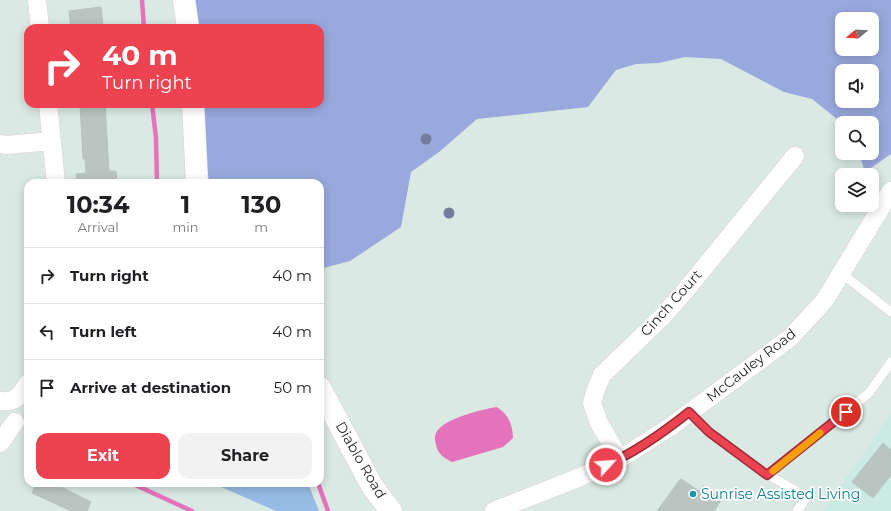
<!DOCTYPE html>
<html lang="en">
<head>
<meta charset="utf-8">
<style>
  body { margin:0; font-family:Montserrat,sans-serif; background:#f2f2f2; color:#202124; height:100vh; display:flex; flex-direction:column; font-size:15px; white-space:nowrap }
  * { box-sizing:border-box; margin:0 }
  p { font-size:13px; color:#757577 }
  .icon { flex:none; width:22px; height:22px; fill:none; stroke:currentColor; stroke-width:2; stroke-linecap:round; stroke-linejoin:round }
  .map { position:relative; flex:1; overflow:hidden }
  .sheet { position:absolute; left:24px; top:179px; width:300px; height:308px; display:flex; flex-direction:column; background:#fff; border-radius:12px; box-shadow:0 2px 10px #0003 }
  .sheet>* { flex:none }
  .hud { position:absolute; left:24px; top:24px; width:300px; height:84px; border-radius:12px; box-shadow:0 2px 10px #0003; background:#ed4351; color:#fff; overflow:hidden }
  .needle { width:26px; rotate:252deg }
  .tools { position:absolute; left:835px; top:12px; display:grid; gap:8px }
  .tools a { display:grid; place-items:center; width:44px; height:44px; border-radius:8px; background:#fff; box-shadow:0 2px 10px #0003; font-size:20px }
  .pin { position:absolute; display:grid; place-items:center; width:34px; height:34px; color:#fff; margin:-17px; border:2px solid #fff; border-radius:50%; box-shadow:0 1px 4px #0007 }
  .me { position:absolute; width:44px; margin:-22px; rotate:64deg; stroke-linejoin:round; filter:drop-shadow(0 0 3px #0008) }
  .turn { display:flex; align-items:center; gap:14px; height:84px; padding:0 12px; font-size:18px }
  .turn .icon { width:52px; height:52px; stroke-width:2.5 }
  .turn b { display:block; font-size:28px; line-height:34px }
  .eta { display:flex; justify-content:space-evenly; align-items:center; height:68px; text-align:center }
  .eta b { font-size:24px; font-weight:700; line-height:28px }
  .button { display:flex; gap:8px; margin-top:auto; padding:8px 12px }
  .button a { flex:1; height:46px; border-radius:12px; background:#ed4351; color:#fff; font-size:16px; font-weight:700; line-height:46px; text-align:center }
  .button a+a { background:#f2f2f2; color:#202124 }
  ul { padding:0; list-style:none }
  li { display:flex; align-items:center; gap:12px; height:56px; padding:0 12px; border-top:1px solid #e0e0e0 }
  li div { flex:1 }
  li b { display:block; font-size:15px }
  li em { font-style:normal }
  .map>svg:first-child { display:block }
  .education { fill:#caeae3 }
  .green { fill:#99a9dd; fill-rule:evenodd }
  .pitch { fill:#96bbe4 }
  .water { fill:#e573bb }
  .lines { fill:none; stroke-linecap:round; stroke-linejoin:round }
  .stream { stroke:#e573bb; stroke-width:4.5 }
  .building { fill:#bac5c1; stroke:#b4c4c0 }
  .service-casing { stroke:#e0cfd1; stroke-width:10 }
  .minor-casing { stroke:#e0cfd1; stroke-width:19 }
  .tertiary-casing { stroke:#e0cfd1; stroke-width:23 }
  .service { stroke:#fff; stroke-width:9 }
  .minor { stroke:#fff; stroke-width:18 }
  .tertiary { stroke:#fff; stroke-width:22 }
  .tree { fill:#737d9b }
  .route-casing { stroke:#9a2c35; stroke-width:10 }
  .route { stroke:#ed4351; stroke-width:7 }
  .slow { stroke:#f59e0b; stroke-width:7 }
  .culture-dot { fill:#0f9aa8; stroke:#fff; stroke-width:1.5 }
  .labels { text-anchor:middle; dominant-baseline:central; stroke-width:3.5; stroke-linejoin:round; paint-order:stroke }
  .street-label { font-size:14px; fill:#282828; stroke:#fff }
  .culture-label { font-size:14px; fill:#0d838f; stroke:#fff; text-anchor:start }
</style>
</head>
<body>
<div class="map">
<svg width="891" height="511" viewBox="0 0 891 511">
  <rect width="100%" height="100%" fill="#dae9e4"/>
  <path class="education" d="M891 413V511H823L871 443Z"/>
  <path class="green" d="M195 0H891V154L865 172 859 153H872V123H842L812 99 784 92 721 59 685 57 659 63 636 64 616 70 588 107 477 119 439 152 411 172 401 227 350 261 320 269V183H209L205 158V118L204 104H320V28H197ZM842 19H872V49H842ZM842 71H872V101H842Z"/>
  <path class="pitch" d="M212 483H308L319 511H276Z"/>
  <path class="water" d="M497 407C508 414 513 425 513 438L503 447 452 462C444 458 438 454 436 445 435 440 434 437 436 433 442 419 483 409 497 407Z"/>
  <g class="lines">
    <path class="stream" d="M142 0 144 28
      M152 104 156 138 157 183
      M131 483 192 511
      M318 483 328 511"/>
  </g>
  <path class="building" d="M101 7 103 25 101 26 102 28H71L69 11Z
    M80 104H105L109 171H116L117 183H77L76 174 86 173 85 159H83Z
    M883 443 891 450V475L873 498 852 482Z
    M681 479 699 491 703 486 719 496 718 497 722 499 714 511H657L679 481Z
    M36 483H60L59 486 91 502 87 511H71L32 493Z"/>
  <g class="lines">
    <defs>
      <path id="service" d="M841 273 891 312
        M689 412C725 448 763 473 807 497L797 511
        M767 475 869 393 891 362"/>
      <path id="minor" d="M37 0 40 28
        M48 104 56 183
        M0 144 6 145 52 141
        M0 401C16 403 20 396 28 383
        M0 443 15 422
        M620 459 599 423 592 403 595 392 602 375 663 316 685 291 795 156
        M494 511 578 478 620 459 670 427 790 338 825 300 891 191"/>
      <path id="tertiary" d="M184 0 188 28
        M193 104 197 183
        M320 388 372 486 391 511"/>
    </defs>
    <use href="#service" class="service-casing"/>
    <use href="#minor" class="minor-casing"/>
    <use href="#tertiary" class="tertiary-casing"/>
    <use href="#service" class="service"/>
    <use href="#minor" class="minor"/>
    <use href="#tertiary" class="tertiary"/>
  </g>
  <g class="tree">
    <circle cx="426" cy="139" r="5.5"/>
    <circle cx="449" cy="213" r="5.5"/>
  </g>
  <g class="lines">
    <defs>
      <path id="route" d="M606 465C636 452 664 432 689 412L709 432 767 475 846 412"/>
    </defs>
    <use href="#route" class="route-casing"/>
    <use href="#route" class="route"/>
    <path class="slow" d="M773 471 820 433"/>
  </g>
  <circle class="culture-dot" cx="693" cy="494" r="4"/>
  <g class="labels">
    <g class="street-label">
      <text transform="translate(671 303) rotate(-48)">Cinch Court</text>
      <text transform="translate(751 365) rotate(-38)">McCauley Road</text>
      <text transform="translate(361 460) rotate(60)">Diablo Road</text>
    </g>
    <g class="culture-label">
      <text x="701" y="494">Sunrise Assisted Living</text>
    </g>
  </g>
</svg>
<div class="tools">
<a><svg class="needle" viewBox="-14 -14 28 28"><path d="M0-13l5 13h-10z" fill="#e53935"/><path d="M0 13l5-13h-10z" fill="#757577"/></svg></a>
<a><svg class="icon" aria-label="sound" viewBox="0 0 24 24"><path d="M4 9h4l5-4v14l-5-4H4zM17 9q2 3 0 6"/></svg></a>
<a><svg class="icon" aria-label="search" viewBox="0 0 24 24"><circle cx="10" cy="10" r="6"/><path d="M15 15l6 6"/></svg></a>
<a><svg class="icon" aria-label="layers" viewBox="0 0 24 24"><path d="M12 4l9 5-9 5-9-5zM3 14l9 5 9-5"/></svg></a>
</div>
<div class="pin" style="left:846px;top:412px;background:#d93025"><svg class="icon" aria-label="arrive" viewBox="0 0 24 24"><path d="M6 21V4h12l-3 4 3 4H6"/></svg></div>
<svg class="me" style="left:606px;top:465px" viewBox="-20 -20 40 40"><circle r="17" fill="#ed4351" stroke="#fff" stroke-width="3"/><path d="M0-11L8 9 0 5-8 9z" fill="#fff"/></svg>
<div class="hud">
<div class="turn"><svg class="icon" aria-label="right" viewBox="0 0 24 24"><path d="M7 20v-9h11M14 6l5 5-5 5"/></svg><div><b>40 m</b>Turn right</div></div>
</div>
<section class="sheet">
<div class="eta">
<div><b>10:34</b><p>Arrival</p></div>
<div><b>1</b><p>min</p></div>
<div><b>130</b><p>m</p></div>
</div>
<ul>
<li><svg class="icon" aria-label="right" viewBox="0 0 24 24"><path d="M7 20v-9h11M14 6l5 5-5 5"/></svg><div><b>Turn right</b></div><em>40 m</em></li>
<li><svg class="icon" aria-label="left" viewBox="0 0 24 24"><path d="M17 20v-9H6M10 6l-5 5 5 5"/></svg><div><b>Turn left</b></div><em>40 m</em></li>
<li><svg class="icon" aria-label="arrive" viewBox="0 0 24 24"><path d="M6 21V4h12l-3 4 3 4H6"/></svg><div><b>Arrive at destination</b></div><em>50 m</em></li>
</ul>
<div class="button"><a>Exit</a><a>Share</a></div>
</section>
</div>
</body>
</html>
